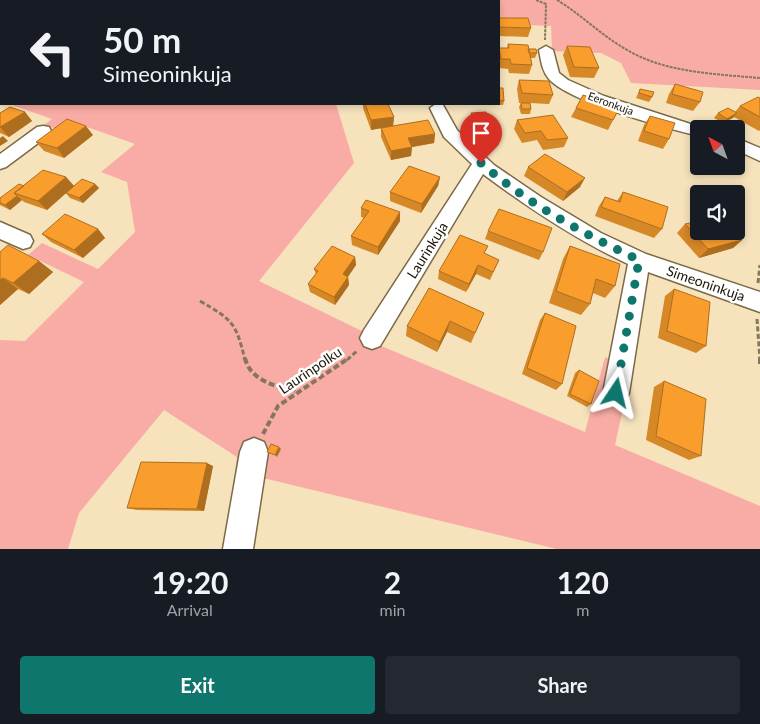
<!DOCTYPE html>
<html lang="en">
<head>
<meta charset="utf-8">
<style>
  body { margin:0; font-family:Lato,sans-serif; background:#242831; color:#f1f3f6; height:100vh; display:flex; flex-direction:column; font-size:19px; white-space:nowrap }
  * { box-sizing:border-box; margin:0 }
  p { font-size:16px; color:#9ea1a6 }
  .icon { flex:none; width:28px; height:28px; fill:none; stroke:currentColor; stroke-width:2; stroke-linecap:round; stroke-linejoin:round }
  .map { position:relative; height:549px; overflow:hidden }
  .side { display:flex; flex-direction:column; background:#171b24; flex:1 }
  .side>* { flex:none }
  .top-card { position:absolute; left:0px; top:0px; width:500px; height:105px; box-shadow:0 2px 8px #0003; background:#171b24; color:#f1f3f6; overflow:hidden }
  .needle { width:32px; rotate:319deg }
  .controls { position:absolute; left:690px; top:120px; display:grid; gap:10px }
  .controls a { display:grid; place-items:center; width:55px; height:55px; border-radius:5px; background:#171b24; box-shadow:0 2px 8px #0003; font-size:25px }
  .pin { position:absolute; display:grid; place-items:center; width:42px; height:42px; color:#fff; margin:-51px -21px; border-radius:50% 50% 50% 0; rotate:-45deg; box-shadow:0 0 5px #0007 }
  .pin .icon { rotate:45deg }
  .me { position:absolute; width:55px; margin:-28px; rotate:10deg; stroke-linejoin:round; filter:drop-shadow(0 0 4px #0008) }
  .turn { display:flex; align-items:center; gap:18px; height:105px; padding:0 20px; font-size:22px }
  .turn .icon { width:65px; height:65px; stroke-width:2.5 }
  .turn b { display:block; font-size:35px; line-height:42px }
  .eta { display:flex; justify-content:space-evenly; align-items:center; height:85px; text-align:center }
  .eta b { font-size:30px; font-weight:700; line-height:35px }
  .primary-button { display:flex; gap:10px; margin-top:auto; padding:10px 20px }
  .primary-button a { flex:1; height:58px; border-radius:5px; background:#0f766e; color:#fff; font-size:20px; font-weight:700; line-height:58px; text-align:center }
  .primary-button a+a { background:#242831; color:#f1f3f6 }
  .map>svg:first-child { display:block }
  .green { fill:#f9aca5 }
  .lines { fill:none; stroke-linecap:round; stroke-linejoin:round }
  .street-casing { stroke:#7b6a47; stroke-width:3 }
  .path-far2 { stroke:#84775d; stroke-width:2; stroke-dasharray:3 1; stroke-linecap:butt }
  .path-far1 { stroke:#84775d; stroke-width:3; stroke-dasharray:5 2.5; stroke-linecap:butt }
  .path { stroke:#84775d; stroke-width:4; stroke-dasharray:6 3; stroke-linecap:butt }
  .street { fill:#fff; fill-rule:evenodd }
  .wall { fill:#d68726 }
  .shaded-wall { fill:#ae6e1f }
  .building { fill:#f99d2c; stroke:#ae6e1f }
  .route { stroke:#0f766e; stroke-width:9; stroke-dasharray:0 16.2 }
  .labels { text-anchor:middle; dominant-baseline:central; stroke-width:5; stroke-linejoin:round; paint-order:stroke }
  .far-street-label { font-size:11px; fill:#1c1507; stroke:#fff }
  .street-label { font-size:14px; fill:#1c1507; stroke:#fff }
</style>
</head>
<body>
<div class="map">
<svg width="760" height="549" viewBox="0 0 760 549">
  <rect width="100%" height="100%" fill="#f6e3bc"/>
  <path class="green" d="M0 0H760V90L631 83 621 63 601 53 552 51 551 26 499 24V1H1V101Z
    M9 104H336L354 163 259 281 364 332 379 345 585 432 605 357 632 368 615 445 760 506V549H557L259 477 229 521 237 457 164 410 79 513 68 549H0V340L25 341 84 282 28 255 42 243 98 269 135 232 127 182 101 172 135 144 70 121 57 129 44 125 52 119Z"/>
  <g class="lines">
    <defs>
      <path id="street" d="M546 46 553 50 559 73 568 80 604 96 706 129H699V136C666 128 569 102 549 79 542 71 541 60 539 50Z
        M436 104 443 105 457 130 494 165 541 197 601 233 646 254 760 292V312L648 272 629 393 625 402 616 406 607 402 603 393 628 264C575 239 530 209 483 174L380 346 372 349 364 346 360 338 364 330 472 164 444 137 430 108Z
        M43 126 49 127 51 131 49 135 6 167 0 169V154L37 127Z
        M736 138 760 148V161L736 150Z
        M0 222 30 235 33 241 30 247 23 249 0 239Z
        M254 438 264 442 268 452 253 549H223L240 452 244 442Z"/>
    </defs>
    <use href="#street" class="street-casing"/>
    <path class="path-far2" d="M410 0 435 1
      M536 0 546 4 545 40
      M557 0C582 15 603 37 629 51 667 73 717 74 760 78
      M83 1 85 0
      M262 1 265 0
      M284 1 286 0
      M395 1 398 0
      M446 1 461 0"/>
    <path class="path-far1" d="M758 283 760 265
      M200 301C233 320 236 323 245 360
      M757 319 760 360
      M347 360 357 351"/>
    <path class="path" d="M245 358C250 381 277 386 295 392
      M760 358V364
      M263 434 278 406 349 358"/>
    <use href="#street" class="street"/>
  </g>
  <path class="wall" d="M499 18 531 28 528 37 499 36Z
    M508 44 528 49 537 53 535 58H530L532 65 529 74 509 73 508 69 499 68V48H507Z
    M567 46 599 68 594 78 570 77 563 55Z
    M519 80 553 95 549 104 530 103 531 109 530 114H521L519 107 521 103H519L517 89Z
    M675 84 700 102 693 111 666 103 669 94Z
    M499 88 504 101 503 105 470 104H499Z
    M640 89 652 97 649 102 636 98Z
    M760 98V130L759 131 734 117 723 123 714 118 718 113 735 112 740 106Z
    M363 104H388L394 117 393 126 435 134 434 143 412 147 411 156 391 160 381 137V128L371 130 363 108Z
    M620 107 608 130 571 117 576 108Z
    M25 112 32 121 9 137 0 133V113Z
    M471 113 489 118 488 123 473 125 470 118Z
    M650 116 669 139 663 149 638 141 644 125Z
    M517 120 568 138 564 147 543 150 537 140 522 143 514 129Z
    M468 130 484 142 473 144 467 135Z
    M93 135 64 158 44 151 36 142Z
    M736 145 739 166 731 175 707 167V166H736Z
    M528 167 580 187 563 201 524 176Z
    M66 177 74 186 95 184 99 188 83 203 70 198 66 193 47 210 24 202 22 200 10 210 0 205V198L24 186Z
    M440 177 438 186 421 213 390 201V192Z
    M623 192 662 229 654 238 595 216 599 206 605 197 617 201Z
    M361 208 400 212V221L378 255 352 245 351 236 364 218 361 217Z
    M685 224 742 240 733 248 699 258 677 233Z
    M98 229 105 238 83 258 51 242 42 234Z
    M488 231 543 252 539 260 485 239Z
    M570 246 615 286 605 298 593 293 590 304 581 315 549 303 563 259Z
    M0 252 39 261 53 272 29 294 18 289 0 305Z
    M485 254 499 260 490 280 476 274 466 292 438 279 439 271Z
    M355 257 356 265 348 277 349 285 335 305 310 292 308 284 316 274 314 269Z
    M674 289 706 346 696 353 658 338 665 296Z
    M484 313 471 343 447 332 437 352 406 336 407 326Z
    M545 313 562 384 556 390 522 374 540 320Z
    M579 370 591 404 587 407 567 396 575 373Z
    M664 381 701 456 689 460 646 440 654 387Z
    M213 466 204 511 137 510 127 508Z"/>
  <path class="shaded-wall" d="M25 112 32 121 9 137 0 127Z
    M737 113 733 118 723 123 727 119Z
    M394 117 393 126 371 130V120Z
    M86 126 93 135 64 158 57 148Z
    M435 134 434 143 412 147 411 156 391 160V151L408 138Z
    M3 136 8 141 0 146V138Z
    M485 137 484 142 473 144 474 139Z
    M66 177 74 186 47 210 38 201Z
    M440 177 438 186 421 213 422 204Z
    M585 178 580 187 563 201 567 192Z
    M95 184 99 188 83 203 79 198Z
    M17 196 22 200 10 210 5 205Z
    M400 212V221L378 255V247Z
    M98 229 105 238 83 258 74 250Z
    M742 240 733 248 699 258 708 249Z
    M355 257 356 265 344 282 343 274Z
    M39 261 53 272 29 294 13 283Z
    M478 265 476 274 466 292 469 284Z
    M348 277 349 285 335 305 334 297Z
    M3 278 18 289 0 305V280Z
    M450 321 447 332 437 352 440 342Z
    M279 447 281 449 277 457 275 455Z
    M207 463 213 466 204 511 197 509Z"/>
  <path class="building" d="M499 18H528L531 28 499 27Z
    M508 44 528 45 532 65 511 64 510 59H501L499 48H509Z
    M567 46 590 47 599 68 574 67Z
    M528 49H536L537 53H529Z
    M519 80 549 81 553 95 522 93Z
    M675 84 703 92 700 102 672 94Z
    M499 88H503L504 101 499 100Z
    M640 89 654 92 652 97 639 93Z
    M583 95 620 107 613 120 576 108Z
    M758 97 760 98V117L740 106Z
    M521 103H530L531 109H522Z
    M365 104H388L394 117 371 120Z
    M10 107 25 112 0 127V113Z
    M728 108 737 113 727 119 718 113Z
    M486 112 489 118 474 120 471 113Z
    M553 115 568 138 547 140 541 131 525 133 517 120Z
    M650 116 675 123 669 139 644 131Z
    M67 119 86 126 57 148 36 142Z
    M428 120 435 134 408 138 412 147 391 151 381 128Z
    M479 128 485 137 474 139 468 130Z
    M736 145 744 147 739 166 736 165Z
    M545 154 585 178 567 192 528 167Z
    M409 166 440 177 422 204 390 192Z
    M43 170 66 177 38 201 14 193Z
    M82 179 95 184 79 198 66 193Z
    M19 184 24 186 14 193 17 196 5 205 0 203V198Z
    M623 192 668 207 662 229 601 207 605 197 620 202Z
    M366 200 400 212 378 247 351 236 369 211 361 208Z
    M499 209 552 228 543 252 488 231Z
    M65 214 98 229 74 250 42 234Z
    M699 221V231H734L742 240 708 249 685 224Z
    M460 235 488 246 484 253 499 260 493 272 478 265 469 284 439 271Z
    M8 245 39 261 13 283 3 278 0 280V252Z
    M332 246 355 257 343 274 348 277 334 297 308 284 318 271 314 269Z
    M570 246 620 264 615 286 596 279 590 304 556 291Z
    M429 288 484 313 475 333 450 321 440 342 407 326Z
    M674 289 710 302 706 346 667 331Z
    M545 313 576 326 562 384 527 368Z
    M579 370 599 381 591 404 570 394Z
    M664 381 706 399 701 456 656 436Z
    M271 444 279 447 275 455 267 452Z
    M141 462 207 463 197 509 127 508Z"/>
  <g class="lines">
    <path class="route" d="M481 163C528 204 584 234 639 260L616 393"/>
  </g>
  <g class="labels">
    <g class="far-street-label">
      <text transform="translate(611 103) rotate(20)">Eeronkuja</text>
    </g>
    <g class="street-label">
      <text transform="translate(427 250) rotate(-58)">Laurinkuja</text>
      <text transform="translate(706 283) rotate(19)">Simeoninkuja</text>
      <text transform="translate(310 370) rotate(-34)">Laurinpolku</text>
    </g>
  </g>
</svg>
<div class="controls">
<a><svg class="needle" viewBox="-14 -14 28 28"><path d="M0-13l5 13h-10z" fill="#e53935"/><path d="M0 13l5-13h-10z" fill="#9ea1a6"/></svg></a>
<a><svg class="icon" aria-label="sound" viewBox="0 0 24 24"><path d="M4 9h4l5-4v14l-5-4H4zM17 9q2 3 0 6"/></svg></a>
</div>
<div class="pin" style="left:481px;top:163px;background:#d93025"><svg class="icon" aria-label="arrive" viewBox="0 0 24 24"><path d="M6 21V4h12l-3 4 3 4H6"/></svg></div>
<svg class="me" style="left:616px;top:393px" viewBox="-20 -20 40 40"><path d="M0-17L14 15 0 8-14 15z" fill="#0f766e" stroke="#fff" stroke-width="4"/></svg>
<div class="top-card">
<div class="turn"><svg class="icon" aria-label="left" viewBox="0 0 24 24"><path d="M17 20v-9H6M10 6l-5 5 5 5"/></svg><div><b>50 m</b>Simeoninkuja</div></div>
</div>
</div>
<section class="side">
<div class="eta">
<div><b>19:20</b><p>Arrival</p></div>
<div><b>2</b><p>min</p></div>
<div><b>120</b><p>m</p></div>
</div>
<div class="primary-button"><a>Exit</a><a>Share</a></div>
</section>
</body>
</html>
